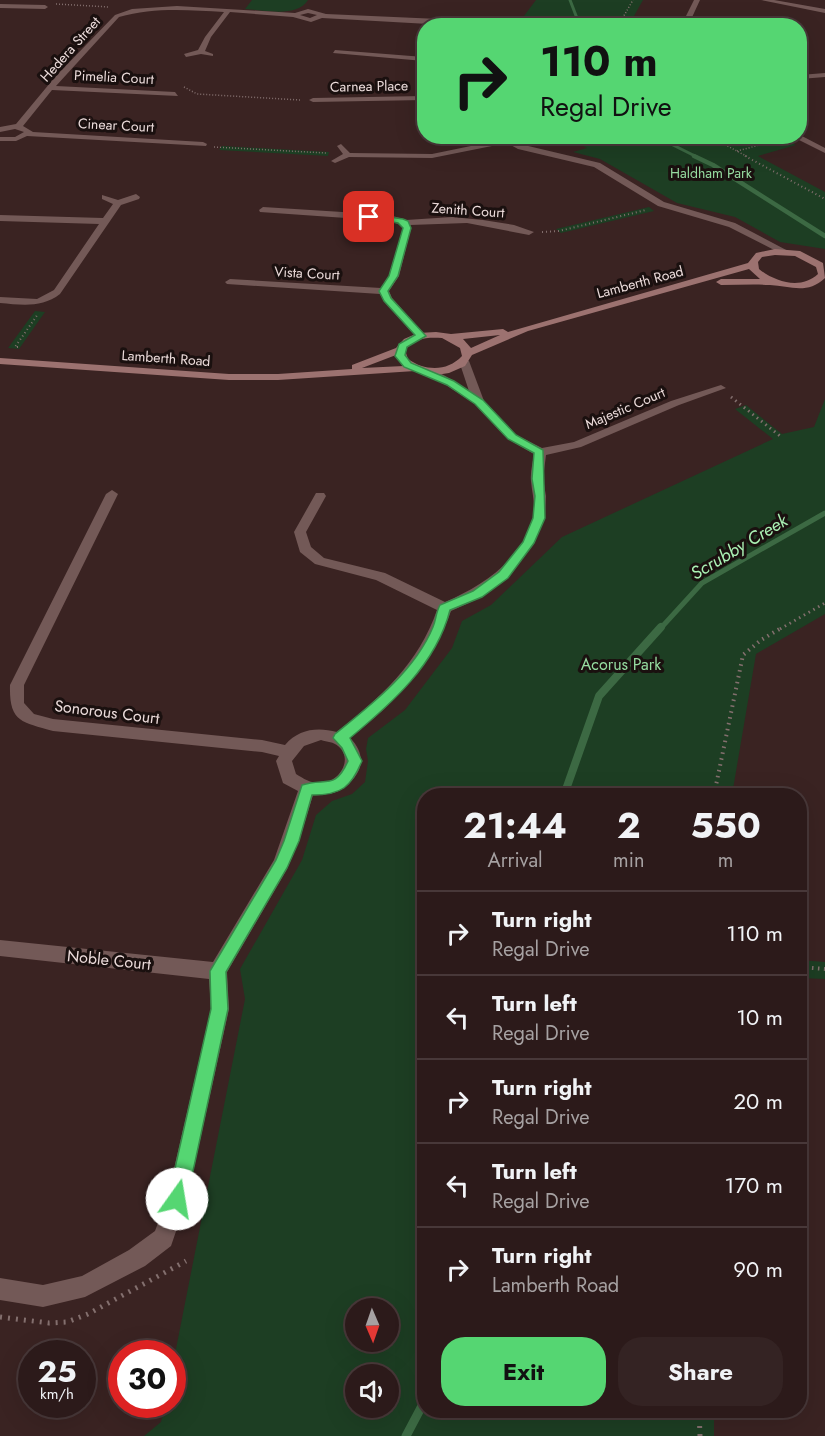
<!DOCTYPE html>
<html lang="en">
<head>
<meta charset="utf-8">
<style>
  body { margin:0; font-family:Jost,sans-serif; background:#342323; color:#f1f3f6; height:100vh; display:flex; flex-direction:column; font-size:22px; white-space:nowrap }
  * { box-sizing:border-box; margin:0 }
  p { font-size:20px; color:#a6a1a2 }
  .icon { flex:none; width:33px; height:33px; fill:none; stroke:currentColor; stroke-width:2; stroke-linecap:round; stroke-linejoin:round }
  .map { position:relative; flex:1; overflow:hidden }
  .drawer { position:absolute; left:417px; top:788px; width:390px; height:630px; display:flex; flex-direction:column; background:#2c1a1a; border-radius:24px; box-shadow:0 6px 24px #0002,0 0 0 2px #483839 }
  .drawer>* { flex:none }
  .hud { position:absolute; left:417px; top:18px; width:390px; height:126px; border-radius:24px; box-shadow:0 6px 24px #0002,0 0 0 2px #483839; background:#55d672; color:#111; overflow:hidden }
  .needle { width:39px; rotate:178deg }
  .buttons { position:absolute; left:345px; top:1298px; display:grid; gap:12px }
  .buttons a { display:grid; place-items:center; width:54px; height:54px; border-radius:50%; background:#2c1a1a; box-shadow:0 6px 24px #0002,0 0 0 2px #483839; font-size:30px }
  .speed { position:absolute; left:18px; top:1340px; display:flex; gap:12px; font-size:30px; font-weight:700; text-align:center }
  .speed>* { display:grid; place-content:center; width:78px; height:78px; border-radius:50%; background:#2c1a1a; box-shadow:0 6px 24px #0002,0 0 0 2px #483839; line-height:1 }
  .speed small { font-size:15px; font-weight:400 }
  .speed .limit { border:9px solid #d22; background:#fff; color:#111 }
  .pin { position:absolute; display:grid; place-items:center; width:51px; height:51px; color:#fff; margin:-26px; border-radius:12px; box-shadow:0 3px 9px #0006 }
  .me { position:absolute; width:66px; margin:-33px; rotate:13deg; stroke-linejoin:round; filter:drop-shadow(0 0 4px #0008) }
  .turn { display:flex; align-items:center; gap:21px; height:126px; padding:0 24px; font-size:27px }
  .turn .icon { width:78px; height:78px; stroke-width:2.5 }
  .turn b { display:block; font-size:42px; line-height:51px }
  .eta { display:flex; justify-content:space-evenly; align-items:center; height:102px; text-align:center }
  .eta b { font-size:36px; font-weight:700; line-height:42px }
  .action { display:flex; gap:12px; margin-top:auto; padding:12px 24px }
  .action a { flex:1; height:69px; border-radius:24px; background:#55d672; color:#111; font-size:24px; font-weight:700; line-height:69px; text-align:center }
  .action a+a { background:#342323; color:#f1f3f6 }
  ul { padding:0; list-style:none }
  li { display:flex; align-items:center; gap:18px; height:84px; padding:0 24px; border-top:2px solid #483839 }
  li div { flex:1 }
  li b { display:block; font-size:22px }
  li em { font-style:normal }
  .map>svg:first-child { display:block }
  .green { fill:#1d3e23; fill-rule:evenodd }
  .lines { fill:none; stroke-linecap:round; stroke-linejoin:round }
  .stream-far4 { stroke:#3c6943; stroke-width:3 }
  .stream-far3 { stroke:#3c6943; stroke-width:4.5 }
  .stream-far2 { stroke:#3c6943; stroke-width:5 }
  .stream-far1 { stroke:#3c6943; stroke-width:8 }
  .stream { stroke:#3c6943; stroke-width:9 }
  .path-far4 { stroke:#836f6e; stroke-width:1.5; stroke-dasharray:1 2; stroke-linecap:butt }
  .path-far3 { stroke:#836f6e; stroke-width:2; stroke-dasharray:1 3; stroke-linecap:butt }
  .path-far2 { stroke:#836f6e; stroke-width:3; stroke-dasharray:1.5 4; stroke-linecap:butt }
  .path-far1 { stroke:#836f6e; stroke-width:4; stroke-dasharray:1.5 4.5; stroke-linecap:butt }
  .path { stroke:#836f6e; stroke-width:5; stroke-dasharray:2 6; stroke-linecap:butt }
  .street { fill:#735957; fill-rule:evenodd }
  .secondary { fill:#9c7270; fill-rule:evenodd }
  .route { fill:#55d672; stroke:#378b4a; stroke-width:1.5 }
  .labels { text-anchor:middle; dominant-baseline:central; stroke-width:6; stroke-linejoin:round; paint-order:stroke }
  .far-street-label { font-size:14px; fill:#ecdcdb; stroke:#1a100f }
  .far-park-label { font-size:14px; fill:#96dca0; stroke:#1a100f }
  .park-label { font-size:16px; fill:#96dca0; stroke:#1a100f }
  .street-label { font-size:16px; fill:#ecdcdb; stroke:#1a100f }
  .water-label { font-size:18px; font-style:italic; fill:#aaf1b4; stroke:#1a100f }
</style>
</head>
<body>
<div class="map">
<svg width="825" height="1436" viewBox="0 0 825 1436">
  <rect width="100%" height="100%" fill="#3a2322"/>
  <path class="green" d="M252 0H308C297 18 264 10 245 9Z
    M536 0H643L629 25H517Z
    M721 136 736 144C763 137 770 132 796 145L758 156 825 192V249L780 242 735 217 677 203 600 159 573 152 587 148 567 137Z
    M222 146 329 152 328 156 219 150Z
    M649 207 654 211 561 233 556 229Z
    M35 311 45 312 19 349 8 348Z
    M825 399V614L756 654 732 795H424V1410H714V1436H144L161 1422 165 1404H172L173 1364 245 999 240 969 302 860 316 815 332 801 352 794 365 782 368 761 366 749 368 738 405 710 452 648 462 621 491 605 562 537 773 439 735 409 746 405 782 434 814 427ZM356 1308H388V1341H356ZM356 1374H388V1407H356Z
    M800 960 825 962V979L800 978Z"/>
  <g class="lines">
    <path class="stream-far4" d="M570 0 580 26
      M655 136 697 157"/>
    <path class="stream-far3" d="M694 156 713 165 825 236"/>
    <path class="stream-far2" d="M660 629 702 583 825 513"/>
    <path class="stream-far1" d="M564 795 599 696 661 627"/>
    <path class="stream" d="M406 1436 424 1402"/>
    <path class="path-far4" d="M56 4 109 7
      M618 26 633 0
      M184 87 197 94 300 100
      M709 136 748 157
      M214 147 326 153
      M737 151 782 139"/>
    <path class="path-far3" d="M745 156 825 199
      M542 232 559 231 646 210
      M18 347H15L38 314"/>
    <path class="path-far2" d="M731 397 780 436
      M780 629 825 603"/>
    <path class="path-far1" d="M714 795 743 655 761 640 783 627
      M800 967 825 969"/>
    <path class="path" d="M0 1317 49 1323 67 1322 88 1314 186 1261
      M699 1410 700 1436"/>
    <path class="street" d="M694 0H700L688 26H681Z
      M761 0H774L825 9V13Z
      M0 4 45 5 48 7 45 9 0 8Z
      M177 6 295 13 308 9 326 14 439 19 464 26 322 18 311 22 293 17 230 12 211 37 205 51 213 54V56L201 54 186 57 184 54 198 50 205 37 224 12C189 10 153 7 119 17L56 86 175 92 178 96 52 90 23 126 33 132 203 142 207 144 206 146 27 136 16 141H0V137H15L24 132 15 129 0 132V127L16 124 55 77 115 15 132 9ZM308 13 317 15 310 18 300 15Z
      M335 50 424 57V61L333 53Z
      M825 73V77L800 79V75Z
      M424 96V100L313 102 309 100 313 98Z
      M800 135 825 148V153L791 136Z
      M495 136H506L524 145 600 163 664 202 735 223 790 252 782 254 729 227 658 206 594 167 518 149 507 143 432 158 349 157 335 163 331 161 343 154 337 146 341 144 350 153 432 154 500 140Z
      M136 194 140 197 139 199 121 205 60 294C42 308 22 305 0 303V297L37 299 54 290 99 224 0 221V215L103 218 113 204 102 199V195L118 200Z
      M263 207 390 215 406 220 452 217 483 220 514 225 534 232 529 235 467 223 410 225 411 228 399 276 389 291 392 298 426 336 421 339 417 338 384 301 380 294 227 284 225 282 230 279 381 288 389 276 403 228 401 225 389 221 260 212 259 210Z
      M464 358 469 361 484 401 516 435 542 448 574 442 671 401 721 385 726 388 679 405 581 447 546 455 543 479 546 496 545 518 534 543 508 578 482 597 451 611C432 666 394 703 350 738 379 766 344 798 313 795L299 841 287 869 227 972 229 1009 187 1199 171 1246 145 1266 85 1297 43 1307 0 1300V1278L43 1285 82 1276 129 1250 155 1231 167 1199 211 1009 209 979 0 956V940L213 962 274 860 298 791 283 783 276 761 279 756 262 752 53 731C21 722 9 722 10 685L106 494 112 490 118 494 24 685V703L34 714 53 719 262 740 285 745C299 729 317 727 337 732 380 698 419 663 437 610L376 580 315 564 300 552 294 532 316 493H324L326 496 306 532 311 547 324 558 385 573 445 602C482 586 522 560 533 518 536 506 532 493 531 481 530 472 533 462 534 454L508 439 475 404 446 385 418 371 419 369C435 367 456 382 469 391L459 361ZM321 740C327 742 334 742 338 746 354 759 339 782 322 783 312 784 304 779 296 774L292 761 304 746Z"/>
    <path class="secondary" d="M775 249 800 251 823 263 825 278C807 295 790 286 770 285 754 284 737 285 721 285L716 282 721 279H760L749 269 528 331 472 355 465 366 449 373 436 375 415 371 278 380H229L0 364V358L229 374H278L352 369V365L396 348 404 339 418 333 436 332 451 334 503 329 508 332 748 263 756 253ZM775 255 795 256 816 267 818 274C801 290 775 282 759 269L758 262 762 257ZM500 335 471 348 463 339ZM442 338 460 348 462 356C447 372 425 371 408 359L405 350C415 338 427 337 442 338ZM396 355 404 366 362 368Z"/>
  </g>
  <path class="route" d="M369 214 403 219 408 221 411 228 398 276 388 291 391 298 426 336 407 347 405 355 411 363 454 381 483 400 516 435 543 450 545 518 534 543 508 578 482 597 450 610C436 665 391 704 350 738L362 761C351 787 342 795 312 795L299 841 287 868 226 972 228 1009 187 1199 184 1206 177 1209 171 1206 168 1199 211 1009 210 971 276 860 284 841 302 785C325 777 335 791 348 761L342 748 333 738 335 734C371 705 415 671 433 627 436 620 436 612 440 605L473 591 499 572 523 542 533 518 535 496 532 479 534 453 508 439 475 404 447 385 404 367 395 356 399 344 415 335 384 301 379 291 389 276 403 228 398 223 366 218V215Z"/>
  <g class="labels">
    <g class="far-street-label">
      <text transform="translate(70 49) rotate(-48)">Hedera Street</text>
      <text transform="translate(114 77) rotate(3)">Pimelia Court</text>
      <text transform="translate(369 86) rotate(-1)">Carnea Place</text>
      <text transform="translate(116 125) rotate(3)">Cinear Court</text>
      <text transform="translate(468 210) rotate(4)">Zenith Court</text>
      <text transform="translate(307 273) rotate(3)">Vista Court</text>
      <text transform="translate(640 282) rotate(-15)">Lamberth Road</text>
      <text transform="translate(166 358) rotate(4)">Lamberth Road</text>
      <text transform="translate(625 408) rotate(-23)">Majestic Court</text>
    </g>
    <g class="far-park-label">
      <text x="711" y="173">Haldham Park</text>
    </g>
    <g class="park-label">
      <text x="621" y="664">Acorus Park</text>
    </g>
    <g class="street-label">
      <text transform="translate(107 712) rotate(7)">Sonorous Court</text>
      <text transform="translate(109 960) rotate(6)">Noble Court</text>
    </g>
    <g class="water-label">
      <text transform="translate(739 547) rotate(-31)">Scrubby Creek</text>
    </g>
  </g>
</svg>
<div class="buttons">
<a><svg class="needle" viewBox="-14 -14 28 28"><path d="M0-13l5 13h-10z" fill="#e53935"/><path d="M0 13l5-13h-10z" fill="#a6a1a2"/></svg></a>
<a><svg class="icon" aria-label="sound" viewBox="0 0 24 24"><path d="M4 9h4l5-4v14l-5-4H4zM17 9q2 3 0 6"/></svg></a>
</div>
<div class="speed"><div>25<small>km/h</small></div><div class="limit">30</div></div>
<div class="pin" style="left:369px;top:217px;background:#d93025"><svg class="icon" aria-label="arrive" viewBox="0 0 24 24"><path d="M6 21V4h12l-3 4 3 4H6"/></svg></div>
<svg class="me" style="left:177px;top:1199px" viewBox="-20 -20 40 40"><circle r="19" fill="#fff"/><path d="M0-13L10 11 0 6-10 11z" fill="#55d672"/></svg>
<div class="hud">
<div class="turn"><svg class="icon" aria-label="right" viewBox="0 0 24 24"><path d="M7 20v-9h11M14 6l5 5-5 5"/></svg><div><b>110 m</b>Regal Drive</div></div>
</div>
<section class="drawer">
<div class="eta">
<div><b>21:44</b><p>Arrival</p></div>
<div><b>2</b><p>min</p></div>
<div><b>550</b><p>m</p></div>
</div>
<ul>
<li><svg class="icon" aria-label="right" viewBox="0 0 24 24"><path d="M7 20v-9h11M14 6l5 5-5 5"/></svg><div><b>Turn right</b><p>Regal Drive</p></div><em>110 m</em></li>
<li><svg class="icon" aria-label="left" viewBox="0 0 24 24"><path d="M17 20v-9H6M10 6l-5 5 5 5"/></svg><div><b>Turn left</b><p>Regal Drive</p></div><em>10 m</em></li>
<li><svg class="icon" aria-label="right" viewBox="0 0 24 24"><path d="M7 20v-9h11M14 6l5 5-5 5"/></svg><div><b>Turn right</b><p>Regal Drive</p></div><em>20 m</em></li>
<li><svg class="icon" aria-label="left" viewBox="0 0 24 24"><path d="M17 20v-9H6M10 6l-5 5 5 5"/></svg><div><b>Turn left</b><p>Regal Drive</p></div><em>170 m</em></li>
<li><svg class="icon" aria-label="right" viewBox="0 0 24 24"><path d="M7 20v-9h11M14 6l5 5-5 5"/></svg><div><b>Turn right</b><p>Lamberth Road</p></div><em>90 m</em></li>
</ul>
<div class="action"><a>Exit</a><a>Share</a></div>
</section>
</div>
</body>
</html>
